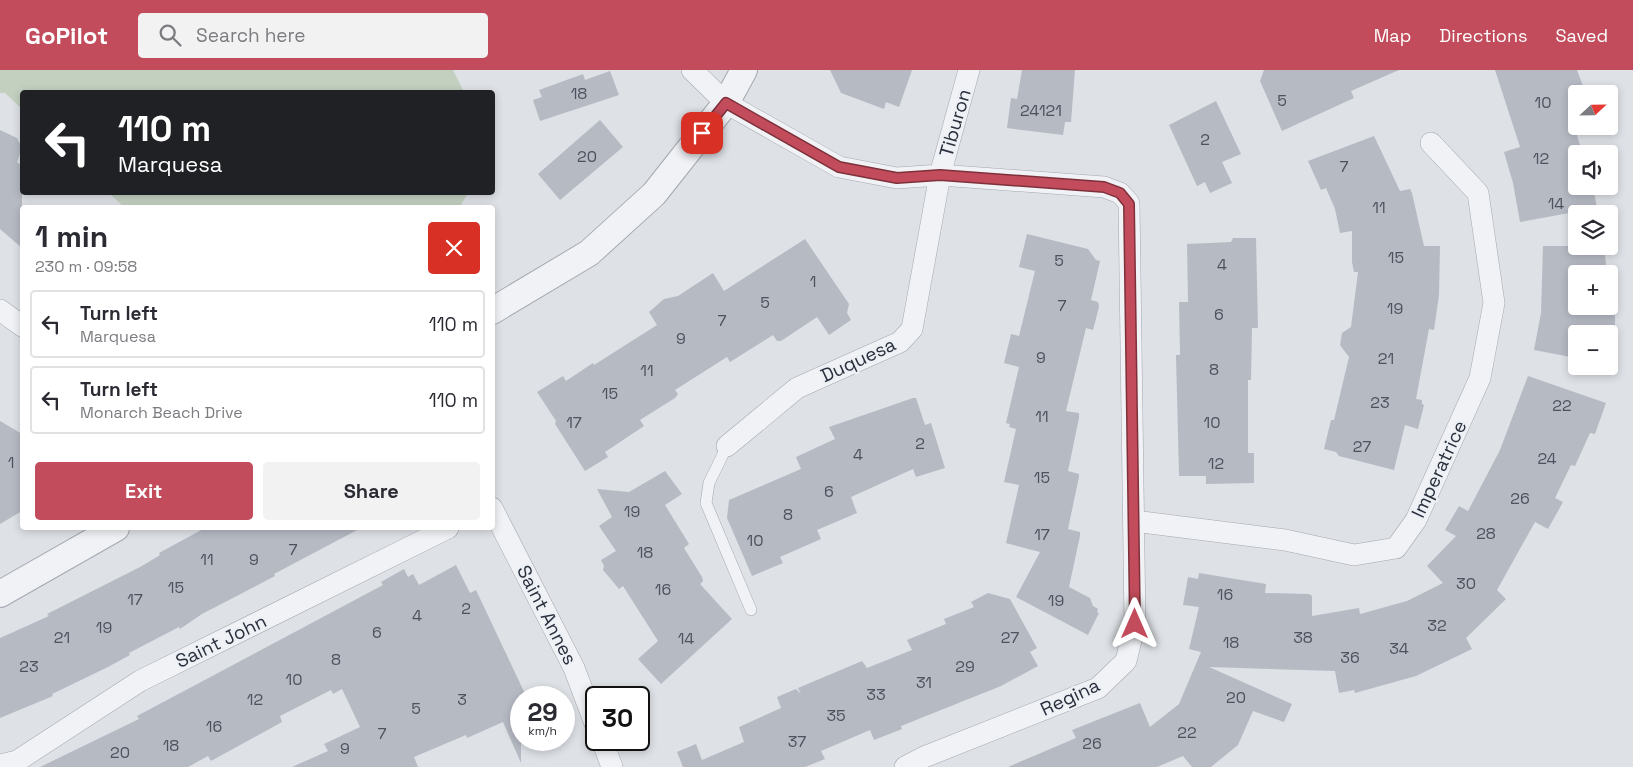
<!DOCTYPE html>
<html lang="en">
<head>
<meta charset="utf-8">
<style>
  body { margin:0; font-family:"Space Grotesk",sans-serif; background:#f2f2f3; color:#2b2b33; height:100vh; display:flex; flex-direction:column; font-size:19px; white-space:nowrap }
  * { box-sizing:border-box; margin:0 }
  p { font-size:16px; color:#7c7c81 }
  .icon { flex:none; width:28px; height:28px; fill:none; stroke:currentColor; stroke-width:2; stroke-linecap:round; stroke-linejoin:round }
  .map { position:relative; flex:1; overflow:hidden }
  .drawer { position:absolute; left:20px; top:135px; width:475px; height:325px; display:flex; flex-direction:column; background:#fff; border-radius:5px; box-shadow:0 2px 8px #0003 }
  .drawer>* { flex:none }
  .top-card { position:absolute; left:20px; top:20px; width:475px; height:105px; border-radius:5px; box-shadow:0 2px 8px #0003; background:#202124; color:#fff; overflow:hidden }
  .needle { width:32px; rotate:68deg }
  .tools { position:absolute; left:1568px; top:15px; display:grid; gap:10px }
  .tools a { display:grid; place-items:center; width:50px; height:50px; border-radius:5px; background:#fff; box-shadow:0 2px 8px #0003; font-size:25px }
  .speed { position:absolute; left:510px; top:616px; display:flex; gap:10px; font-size:25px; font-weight:700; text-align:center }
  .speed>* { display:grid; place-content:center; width:65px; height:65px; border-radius:50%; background:#fff; box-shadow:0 2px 8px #0003; line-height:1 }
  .speed small { font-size:12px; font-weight:400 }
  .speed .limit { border:2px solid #111; border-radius:8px; background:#fff; color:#111 }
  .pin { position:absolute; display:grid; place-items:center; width:42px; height:42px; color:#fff; margin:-21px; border-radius:10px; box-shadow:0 2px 8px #0006 }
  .me { position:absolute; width:55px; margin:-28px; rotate:0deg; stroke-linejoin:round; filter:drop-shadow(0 0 4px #0008) }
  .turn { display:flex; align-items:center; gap:18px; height:105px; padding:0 15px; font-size:22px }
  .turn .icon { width:65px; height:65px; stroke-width:2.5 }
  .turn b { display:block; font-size:35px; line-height:42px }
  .round { display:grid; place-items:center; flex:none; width:52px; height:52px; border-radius:5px; background:#f2f2f3 }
  .head { display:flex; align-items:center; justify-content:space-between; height:85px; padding:0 15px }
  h1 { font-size:30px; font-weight:700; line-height:38px }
  .cta { display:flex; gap:10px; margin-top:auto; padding:10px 15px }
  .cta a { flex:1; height:58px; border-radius:5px; background:#c24c5b; color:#fff; font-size:20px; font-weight:700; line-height:58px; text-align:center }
  .cta a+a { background:#f2f2f3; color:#2b2b33 }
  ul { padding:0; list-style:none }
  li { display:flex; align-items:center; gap:15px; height:68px; margin:0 10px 8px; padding:0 5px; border:2px solid #e1e1e2; border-radius:5px }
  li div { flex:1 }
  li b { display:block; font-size:19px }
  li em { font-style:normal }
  header { display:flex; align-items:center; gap:30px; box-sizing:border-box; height:70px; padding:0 25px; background:#c24c5b; color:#fff }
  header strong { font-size:24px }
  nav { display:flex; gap:28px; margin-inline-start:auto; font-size:18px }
  .search { width:350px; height:45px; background:#f2f2f3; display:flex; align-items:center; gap:12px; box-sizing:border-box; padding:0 18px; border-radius:5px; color:#7c7c81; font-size:19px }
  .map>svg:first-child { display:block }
  .green { fill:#c3d0c0 }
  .building { fill:#b6bac3 }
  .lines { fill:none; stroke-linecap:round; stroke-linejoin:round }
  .service-casing { stroke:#a4a8b0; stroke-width:12 }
  .minor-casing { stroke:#a4a8b0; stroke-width:22 }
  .tertiary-casing { stroke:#a4a8b0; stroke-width:28 }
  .service { stroke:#f0f2f5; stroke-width:11 }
  .minor { stroke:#f0f2f5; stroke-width:21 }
  .tertiary { stroke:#f0f2f5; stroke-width:26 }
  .route-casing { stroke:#7e313b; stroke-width:12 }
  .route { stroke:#c24c5b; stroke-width:9 }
  .labels { text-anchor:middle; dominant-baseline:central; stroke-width:4.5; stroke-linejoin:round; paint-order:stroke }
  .number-label { font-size:16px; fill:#4c525e }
  .street-label { font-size:19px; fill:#292f3c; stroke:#edf0f4 }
</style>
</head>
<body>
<header>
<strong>GoPilot</strong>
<div class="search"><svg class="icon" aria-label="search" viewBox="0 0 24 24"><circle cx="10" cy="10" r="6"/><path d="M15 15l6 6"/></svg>Search here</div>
<nav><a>Map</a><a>Directions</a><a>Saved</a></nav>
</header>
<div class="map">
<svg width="1633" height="697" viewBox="0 0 1633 697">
  <rect width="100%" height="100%" fill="#dee1e6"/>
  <path class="green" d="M0 0H453L464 22H22V39L5 23H0Z
    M109 123H468L459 138H125Z"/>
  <path class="building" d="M830 0H912L899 37 886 32 884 39 841 23Z
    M1022 0H1075L1071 52H1065L1063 65 1007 58 1011 28 1017 29Z
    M1264 0H1399L1351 21 1354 28 1282 61 1260 11Z
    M1495 0H1577L1586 24H1576V38L1569 40 1580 75 1576 77 1578 84H1576V116H1593L1597 138 1520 152 1513 113 1504 82 1520 77Z
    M610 1 619 25 540 51 533 30 542 27 539 20 583 4 585 10Z
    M1216 31 1241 84 1222 92 1232 113 1210 123 1205 112 1197 116 1169 55Z
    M600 50 623 77 560 130 538 104Z
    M0 60 17 68 22 78 17 92 22 96V178L0 159Z
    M1374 66 1400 121 1410 119 1412 123 1424 176H1440L1439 225 1434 260 1429 259 1416 329 1422 330V334L1424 335 1418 359 1405 355 1394 400 1339 386 1336 382 1324 379 1331 350H1334L1349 287 1340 275 1342 263 1351 257 1358 202H1354L1352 192V161L1340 163 1335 139 1326 118 1321 120 1308 91Z
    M1027 164 1088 179 1096 190 1100 191 1091 230 1098 232 1099 237 1093 260 1086 258 1066 341 1079 343V348L1068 401 1079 404V407L1068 459 1080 462V466L1069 517 1090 528 1093 536 1098 539 1097 542 1099 543 1088 565 1016 527 1040 482 1006 473 1019 415 1004 412 1016 359 1009 357 1010 354 1006 353 1019 297 1004 293 1011 264 1019 266 1035 201 1019 197Z
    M1233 168H1256L1258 258H1252L1251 310H1248V383H1254V413L1206 414V406H1179L1176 285H1180L1179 232H1188L1187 174 1231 172Z
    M805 169 849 234 847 243 851 250 829 265 817 247 781 271H777L773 265 730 292 727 287 675 320 678 324 675 328 640 350 644 356 605 382 608 387 585 401 555 354 556 351 537 322 563 306 566 311 593 293 594 295 657 255 649 242 664 229 678 226 713 203 724 221Z
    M1543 176H1604L1607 204H1576V236H1609V208H1612V226H1615V272L1611 294 1609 293V264H1576V288L1534 280 1541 243Z
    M1528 306 1606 333 1595 364 1590 363 1575 396 1571 395 1555 428 1563 432 1548 459 1535 452 1497 520 1506 529 1466 568 1472 579 1416 606 1355 623 1354 620 1339 623 1335 601 1209 597 1292 634 1284 652 1253 641 1238 675 1211 697H1192L1183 686 1157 697H1008L1076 668 1072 660 1140 633 1150 657 1179 634 1201 582 1189 579 1199 537 1183 535 1188 507 1198 509 1199 503 1266 514 1265 523 1309 524 1312 526V546L1359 538 1360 544 1407 531 1443 513 1427 496 1456 466 1445 460 1459 436 1468 441 1500 380Z
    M913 328H916L925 355 931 353 945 398 916 407 913 399 851 427 857 443 817 460 821 469 780 487 783 493 752 506 727 448 729 430 801 399 796 387 835 369 829 357Z
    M0 351 22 364V441L0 454Z
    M665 401 682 424 665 435 689 474 684 478 702 507 703 511 700 514 732 549 661 614 638 589 658 571 623 516 619 519 603 500 604 496 601 490 616 481 599 456 612 447 597 419 629 422Z
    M205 458H361L274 504 275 506 202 544 180 559 179 557 129 583 130 585 106 598 52 624 53 626 0 648V568L49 546 47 544 142 496 160 485 159 483Z
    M456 495 470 523 476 520 527 628H521V693L503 652 467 668 466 665 414 687 418 697H292L328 681 324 674 360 657 342 619 333 624 331 620 280 646 282 652 211 691 208 686 188 697H40L139 649 137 646 383 515 381 512 404 499 408 507 413 504 419 515Z
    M988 523 1010 529 1037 578 1030 582 1038 596 1001 616 901 656 902 659 874 670 870 660 821 681 825 689 805 697H683L677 682 696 674 702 690 744 672 739 657 781 638 777 627 796 619 801 624 798 618 862 591 867 598 912 580 907 570 946 554 944 549 974 537 971 532Z"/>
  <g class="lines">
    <defs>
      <path id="service" d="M727 376 709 413 706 433 751 540"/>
      <path id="minor" d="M692 0 726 33 839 97 897 108 940 105 1104 117 1120 123 1129 133 1135 554 1126 591 1098 618 924 687 905 697
        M0 240 22 256
        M727 376 797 318 900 272 912 259 940 105 969 0
        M492 438 574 598 596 656
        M1134 451 1285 470 1354 485 1396 478 1416 450 1480 308 1494 233 1478 123 1431 73
        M602 670 612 697
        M0 695 17 691 140 611 448 458"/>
      <path id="tertiary" d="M492 241 589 183 654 124 726 33 744 0
        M0 524 116 458"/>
    </defs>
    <use href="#service" class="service-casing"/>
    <use href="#minor" class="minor-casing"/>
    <use href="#tertiary" class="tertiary-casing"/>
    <use href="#service" class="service"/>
    <use href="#minor" class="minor"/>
    <use href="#tertiary" class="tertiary"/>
  </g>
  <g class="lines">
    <defs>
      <path id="route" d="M702 63 726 33 839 97 897 108 940 105 1104 117 1120 123 1129 134 1135 554"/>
    </defs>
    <use href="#route" class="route-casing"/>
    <use href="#route" class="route"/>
  </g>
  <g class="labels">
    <g class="number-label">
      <text x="579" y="23">18</text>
      <text x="1282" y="30">5</text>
      <text x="1543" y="32">10</text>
      <text x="1041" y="40">24121</text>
      <text x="1205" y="69">2</text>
      <text x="587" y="86">20</text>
      <text x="1541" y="88">12</text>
      <text x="1344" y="96">7</text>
      <text x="1556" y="133">14</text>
      <text x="1379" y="137">11</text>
      <text x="1396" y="187">15</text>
      <text x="1059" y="190">5</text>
      <text x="1222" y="194">4</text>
      <text x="813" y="211">1</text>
      <text x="765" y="232">5</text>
      <text x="1062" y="235">7</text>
      <text x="1395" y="238">19</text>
      <text x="1219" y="244">6</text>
      <text x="722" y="250">7</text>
      <text x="681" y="268">9</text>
      <text x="1041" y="287">9</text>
      <text x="1386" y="288">21</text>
      <text x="1214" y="299">8</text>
      <text x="647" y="300">11</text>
      <text x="610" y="323">15</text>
      <text x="1380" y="332">23</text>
      <text x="1562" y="335">22</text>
      <text x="1042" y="346">11</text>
      <text x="574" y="352">17</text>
      <text x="1212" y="352">10</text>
      <text x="920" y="373">2</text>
      <text x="1362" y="376">27</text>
      <text x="858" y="384">4</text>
      <text x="1547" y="388">24</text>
      <text x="11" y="392">1</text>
      <text x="1216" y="393">12</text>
      <text x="1042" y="407">15</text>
      <text x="829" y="421">6</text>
      <text x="1520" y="428">26</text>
      <text x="632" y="441">19</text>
      <text x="788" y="444">8</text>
      <text x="1486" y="463">28</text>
      <text x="1042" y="464">17</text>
      <text x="755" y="470">10</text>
      <text x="293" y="479">7</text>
      <text x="645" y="482">18</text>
      <text x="207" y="489">11</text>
      <text x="254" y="489">9</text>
      <text x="1466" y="513">30</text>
      <text x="176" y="517">15</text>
      <text x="663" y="519">16</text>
      <text x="1225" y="524">16</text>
      <text x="135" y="529">17</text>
      <text x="1056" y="530">19</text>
      <text x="466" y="538">2</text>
      <text x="417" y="545">4</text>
      <text x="1437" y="555">32</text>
      <text x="104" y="557">19</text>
      <text x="377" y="562">6</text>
      <text x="62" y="567">21</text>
      <text x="1010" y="567">27</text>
      <text x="1303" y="567">38</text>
      <text x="686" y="568">14</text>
      <text x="1231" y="572">18</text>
      <text x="1399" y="578">34</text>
      <text x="1350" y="587">36</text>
      <text x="336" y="589">8</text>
      <text x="29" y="596">23</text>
      <text x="965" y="596">29</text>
      <text x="294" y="609">10</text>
      <text x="924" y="612">31</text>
      <text x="876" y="624">33</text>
      <text x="1236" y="627">20</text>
      <text x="255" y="629">12</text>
      <text x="462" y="629">3</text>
      <text x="416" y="638">5</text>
      <text x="836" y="645">35</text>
      <text x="214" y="656">16</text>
      <text x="1187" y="662">22</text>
      <text x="382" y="663">7</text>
      <text x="797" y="671">37</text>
      <text x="1092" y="673">26</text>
      <text x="171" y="675">18</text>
      <text x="345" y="678">9</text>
      <text x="120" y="682">20</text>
    </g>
    <g class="street-label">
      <text transform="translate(955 53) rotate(-74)">Tiburon</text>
      <text transform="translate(858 290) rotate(-25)">Duquesa</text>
      <text transform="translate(1439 399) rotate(-65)">Imperatrice</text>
      <text transform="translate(547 545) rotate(63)">Saint Annes</text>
      <text transform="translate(221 571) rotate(-26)">Saint John</text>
      <text transform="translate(1070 627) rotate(-25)">Regina</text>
    </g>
  </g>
</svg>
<div class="tools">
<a><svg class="needle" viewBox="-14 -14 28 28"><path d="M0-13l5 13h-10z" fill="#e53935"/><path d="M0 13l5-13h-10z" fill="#7c7c81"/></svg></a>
<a><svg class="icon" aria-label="sound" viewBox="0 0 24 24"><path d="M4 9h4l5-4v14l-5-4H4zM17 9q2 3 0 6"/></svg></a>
<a><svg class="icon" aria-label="layers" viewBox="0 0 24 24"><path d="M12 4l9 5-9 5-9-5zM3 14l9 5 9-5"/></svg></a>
<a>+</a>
<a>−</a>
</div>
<div class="speed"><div>29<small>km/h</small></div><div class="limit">30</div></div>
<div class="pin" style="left:702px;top:63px;background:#d93025"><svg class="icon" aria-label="arrive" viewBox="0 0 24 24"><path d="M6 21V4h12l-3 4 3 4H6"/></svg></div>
<svg class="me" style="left:1135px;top:554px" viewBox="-20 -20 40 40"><path d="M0-17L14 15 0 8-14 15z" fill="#c24c5b" stroke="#fff" stroke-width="4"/></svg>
<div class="top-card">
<div class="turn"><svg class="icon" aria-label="left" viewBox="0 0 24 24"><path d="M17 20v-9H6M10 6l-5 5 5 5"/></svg><div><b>110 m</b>Marquesa</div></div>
</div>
<section class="drawer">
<div class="head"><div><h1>1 min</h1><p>230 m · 09:58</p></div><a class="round" style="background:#d93025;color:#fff"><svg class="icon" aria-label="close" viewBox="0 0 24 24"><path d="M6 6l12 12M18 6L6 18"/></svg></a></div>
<ul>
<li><svg class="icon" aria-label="left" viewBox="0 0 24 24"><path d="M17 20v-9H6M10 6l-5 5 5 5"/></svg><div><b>Turn left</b><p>Marquesa</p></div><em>110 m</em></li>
<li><svg class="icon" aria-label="left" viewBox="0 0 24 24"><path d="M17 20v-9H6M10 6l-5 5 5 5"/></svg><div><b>Turn left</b><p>Monarch Beach Drive</p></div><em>110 m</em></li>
</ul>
<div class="cta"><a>Exit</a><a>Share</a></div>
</section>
</div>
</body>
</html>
